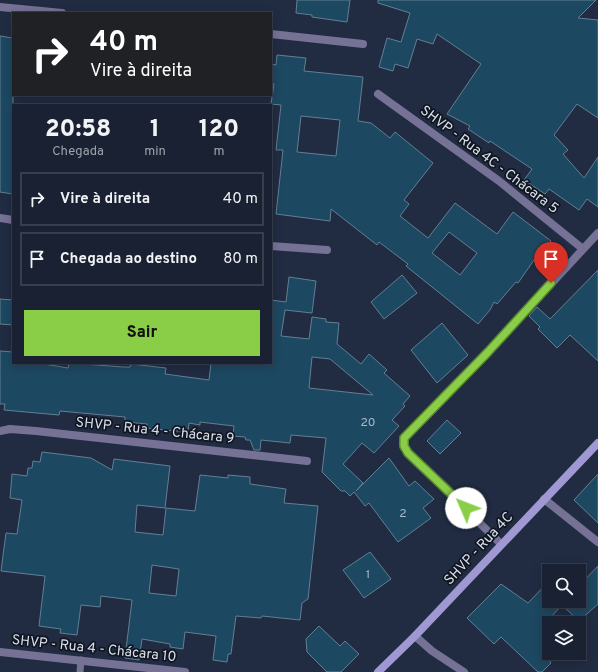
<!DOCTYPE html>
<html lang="pt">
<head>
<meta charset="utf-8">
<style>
  body { margin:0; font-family:Overpass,sans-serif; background:#262e3e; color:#f1f3f6; height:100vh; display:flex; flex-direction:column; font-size:15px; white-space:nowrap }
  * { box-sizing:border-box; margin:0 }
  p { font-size:13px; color:#9fa3ac }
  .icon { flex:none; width:22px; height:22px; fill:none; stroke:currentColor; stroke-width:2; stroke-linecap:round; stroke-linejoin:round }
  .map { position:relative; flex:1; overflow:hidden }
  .drawer { position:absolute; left:12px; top:104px; width:260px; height:260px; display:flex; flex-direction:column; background:#192132; border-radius:0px; box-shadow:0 2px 10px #0003,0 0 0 1px #373e4d }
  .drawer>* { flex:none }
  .hud { position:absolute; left:12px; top:12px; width:260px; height:84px; border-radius:0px; box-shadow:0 2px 10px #0003,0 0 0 1px #373e4d; background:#202124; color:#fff; overflow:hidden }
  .controls { position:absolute; left:542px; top:564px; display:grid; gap:8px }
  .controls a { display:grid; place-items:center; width:44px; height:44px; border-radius:0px; background:#192132; box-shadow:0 2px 10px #0003,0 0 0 1px #373e4d; font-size:20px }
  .pin { position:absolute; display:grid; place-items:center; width:34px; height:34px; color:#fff; margin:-41px -17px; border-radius:50% 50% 50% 0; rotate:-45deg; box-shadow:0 0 4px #0007 }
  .pin .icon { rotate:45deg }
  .me { position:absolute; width:44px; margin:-22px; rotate:314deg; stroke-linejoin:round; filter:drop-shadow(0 0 3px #0008) }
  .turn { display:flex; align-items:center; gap:14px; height:84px; padding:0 12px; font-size:18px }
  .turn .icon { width:52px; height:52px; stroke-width:2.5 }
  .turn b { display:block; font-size:28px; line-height:34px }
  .eta { display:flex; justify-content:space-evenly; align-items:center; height:68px; text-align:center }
  .eta b { font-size:24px; font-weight:800; line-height:28px }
  .button { display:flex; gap:8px; margin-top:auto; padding:8px 12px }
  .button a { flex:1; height:46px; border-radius:0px; background:#8ace48; color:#111; font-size:16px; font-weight:800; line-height:46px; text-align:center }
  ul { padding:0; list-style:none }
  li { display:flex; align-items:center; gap:12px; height:54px; margin:0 8px 6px; padding:0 4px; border:2px solid #373e4d; border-radius:0px }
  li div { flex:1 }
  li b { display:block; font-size:15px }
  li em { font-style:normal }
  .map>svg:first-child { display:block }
  .building { fill:#1d4861; stroke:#637f92; fill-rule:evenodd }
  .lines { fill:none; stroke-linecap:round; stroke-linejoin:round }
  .lane { stroke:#767296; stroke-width:7 }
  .street { stroke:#767296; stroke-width:8 }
  .secondary { stroke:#9f98d2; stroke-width:8 }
  .route-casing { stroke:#5a862f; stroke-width:10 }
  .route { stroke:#8ace48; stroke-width:7 }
  .labels { text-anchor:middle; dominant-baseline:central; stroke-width:3.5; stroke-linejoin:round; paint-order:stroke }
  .number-label { font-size:12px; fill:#a9bacc }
  .street-label { font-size:14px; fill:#d8e0ef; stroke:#10151f }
</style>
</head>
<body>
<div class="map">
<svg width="598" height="672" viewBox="0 0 598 672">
  <rect width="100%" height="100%" fill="#212c43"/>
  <path class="building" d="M297 0H350L347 22 312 17V15L296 13Z
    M378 0H596L578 18 598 20V118L577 104 554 135 568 150 563 154 584 178 598 157V207L587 199 579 210 549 189 545 194 524 180 532 169 490 141 489 143 468 129 470 126 447 114 481 64 437 34 433 44 417 39 408 68 395 64 393 71 379 67 387 38 401 42 410 13 378 3Z
    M0 36 13 38V194L0 192Z
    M277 55 306 58 304 71 363 77 358 121 371 123 390 138 395 132 433 163 404 200 409 204 400 216 428 238 455 203 497 234 513 212 551 241 536 261 534 260 518 283 516 282 497 304 494 302 490 310 478 324 406 266 408 264 379 242 377 245 331 209 330 221 276 214 283 150H276L281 105 271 104 274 84 271 83V64L276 65ZM301 116 340 120 336 156 297 152ZM449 232 477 253 460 275 432 253Z
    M598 270V361L570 335 557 348 538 329 540 327 529 316 537 307 550 319Z
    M402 275 417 293 384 319 371 302Z
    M289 277 316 281 312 313 285 310 281 336 309 339 312 317 326 319V322L339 323 337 344 361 364 369 354 387 370 384 373 410 396 403 404 405 406 392 420 399 426 374 453 362 443 343 464 363 483 356 491 389 458 409 486 415 481 434 499 423 508 431 518 398 542 369 503 365 506 354 492 350 496 345 491H341L322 472 326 438 291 435 290 443 261 440 260 450H254L250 440H246L245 437 233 436 234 426 200 422V425L189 423 188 431H175L147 428V424L125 422V417L60 411 59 415 4 410 5 404H0V351L13 352V363H38L68 368 69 363 124 367H130L131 364 166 368 165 374 209 380 211 363H271V300L286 302ZM312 357 330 359 373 395 309 388Z
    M0 299 13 300V325L0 324Z
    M442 323 468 355 437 383 411 350Z
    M447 420 461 433 440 454 427 441Z
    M42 452 91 458 112 470 114 459 170 466 165 508 137 505 135 532 163 535 166 508 195 511 200 475 228 478V475L250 477V484L286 489 284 503 318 506 308 599 302 603 300 620 262 616 261 618 236 616 231 654H228L227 662 213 660 216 636 185 632 183 649 170 647V644L142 639 139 660 125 658 132 600 101 596 100 607 81 605 77 635 60 633 61 629 39 626 45 576 1 571 6 533 17 534 22 500 10 498 12 474 27 476 28 468H32L33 461 40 462ZM152 565 179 569 176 596 149 593Z
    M598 474V523L574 500Z
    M370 552 391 579 364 598 343 570Z
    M598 566V604L579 621 562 605 549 619V660L551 663 542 672H538L501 637 494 644 467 618 501 584 528 603 549 581V601H579V586Z
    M319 626 340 646 345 641 359 654 341 672H327L307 652 306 639Z"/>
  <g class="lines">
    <path class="lane" d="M80 672 81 660"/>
    <path class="street" d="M0 7 62 13
      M271 34 363 44
      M378 94 499 181 583 249
      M0 218 13 220
      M271 246 327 250
      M0 431 10 429 36 431 307 461
      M544 499 598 542
      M501 544 408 453 404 445V438L488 352 598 233
      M415 636 432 651 464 672
      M0 652 185 672"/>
    <path class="secondary" d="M378 672 415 636 598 443"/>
  </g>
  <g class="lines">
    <defs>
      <path id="route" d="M466 508 408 453 404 446V438L488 352 551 283"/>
    </defs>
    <use href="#route" class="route-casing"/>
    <use href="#route" class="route"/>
  </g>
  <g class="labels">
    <g class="number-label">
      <text x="368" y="423">20</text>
      <text x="403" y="514">2</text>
      <text x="368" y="575">1</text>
    </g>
    <g class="street-label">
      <text transform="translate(489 160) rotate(37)">SHVP - Rua 4C - Chácara 5</text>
      <text transform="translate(155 431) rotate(6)">SHVP - Rua 4 - Chácara 9</text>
      <text transform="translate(479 549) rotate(-47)">SHVP - Rua 4C</text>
      <text transform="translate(94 649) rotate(6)">SHVP - Rua 4 - Chácara 10</text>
    </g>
  </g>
</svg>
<div class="controls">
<a><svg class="icon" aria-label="search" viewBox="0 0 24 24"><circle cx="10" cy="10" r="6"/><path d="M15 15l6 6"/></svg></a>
<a><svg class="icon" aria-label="layers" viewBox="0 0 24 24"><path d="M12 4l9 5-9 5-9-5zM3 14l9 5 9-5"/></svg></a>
</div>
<div class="pin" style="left:551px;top:283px;background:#d93025"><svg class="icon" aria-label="arrive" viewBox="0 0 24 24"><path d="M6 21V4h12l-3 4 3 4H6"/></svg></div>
<svg class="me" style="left:466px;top:508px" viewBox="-20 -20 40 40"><circle r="19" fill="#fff"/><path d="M0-13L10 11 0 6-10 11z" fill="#8ace48"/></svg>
<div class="hud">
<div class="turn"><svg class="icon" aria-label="right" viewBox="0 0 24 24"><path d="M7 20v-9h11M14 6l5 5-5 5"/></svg><div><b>40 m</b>Vire à direita</div></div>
</div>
<section class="drawer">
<div class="eta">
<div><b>20:58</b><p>Chegada</p></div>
<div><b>1</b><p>min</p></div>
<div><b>120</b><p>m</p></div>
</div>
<ul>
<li><svg class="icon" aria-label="right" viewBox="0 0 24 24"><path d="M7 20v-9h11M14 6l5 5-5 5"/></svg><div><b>Vire à direita</b></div><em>40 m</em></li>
<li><svg class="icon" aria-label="arrive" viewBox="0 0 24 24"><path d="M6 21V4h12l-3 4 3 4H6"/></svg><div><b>Chegada ao destino</b></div><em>80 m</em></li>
</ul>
<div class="button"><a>Sair</a></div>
</section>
</div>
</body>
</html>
